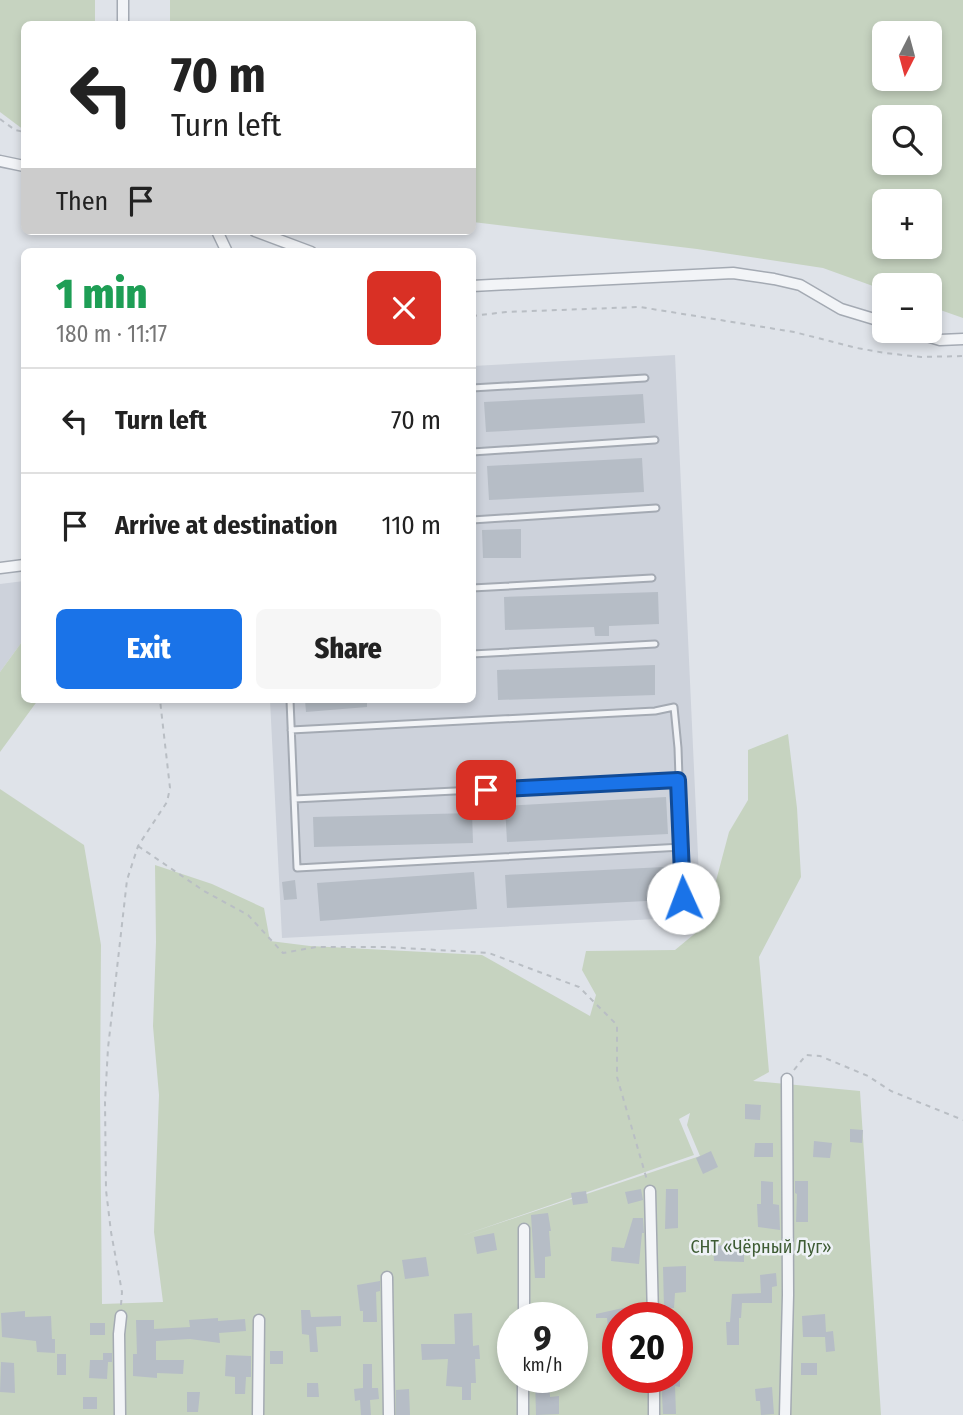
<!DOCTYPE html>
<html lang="en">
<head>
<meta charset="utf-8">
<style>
  body { margin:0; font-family:"Fira Sans Condensed",sans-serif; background:#f6f6f6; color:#222; height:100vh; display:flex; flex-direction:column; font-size:26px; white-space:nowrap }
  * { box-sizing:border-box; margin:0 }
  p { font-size:23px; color:#767676 }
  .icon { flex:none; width:38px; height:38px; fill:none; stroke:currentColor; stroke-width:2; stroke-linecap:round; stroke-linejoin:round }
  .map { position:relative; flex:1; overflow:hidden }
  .panel { position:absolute; left:21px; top:248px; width:455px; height:455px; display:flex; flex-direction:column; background:#fff; border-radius:10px; box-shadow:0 4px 10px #0003 }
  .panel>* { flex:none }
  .banner { position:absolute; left:21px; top:21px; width:455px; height:214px; border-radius:10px; box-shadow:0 4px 10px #0003; background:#fff; color:#222; overflow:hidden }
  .needle { width:46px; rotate:186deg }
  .buttons { position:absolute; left:872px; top:21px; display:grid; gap:14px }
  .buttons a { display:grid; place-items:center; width:70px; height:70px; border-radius:10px; background:#fff; box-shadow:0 4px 10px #0003; font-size:35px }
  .speed { position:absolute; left:497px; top:1302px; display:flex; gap:14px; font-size:35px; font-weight:700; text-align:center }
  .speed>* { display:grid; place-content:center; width:91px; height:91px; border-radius:50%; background:#fff; box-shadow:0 4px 10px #0003; line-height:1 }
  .speed small { font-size:18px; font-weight:400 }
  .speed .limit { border:10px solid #d22; background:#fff; color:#111 }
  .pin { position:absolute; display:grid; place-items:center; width:60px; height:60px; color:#fff; margin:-30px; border-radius:14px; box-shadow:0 4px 10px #0006 }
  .me { position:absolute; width:77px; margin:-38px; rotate:358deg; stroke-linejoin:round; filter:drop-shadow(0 0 5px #0008) }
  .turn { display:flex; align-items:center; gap:24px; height:147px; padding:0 35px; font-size:32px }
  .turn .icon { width:91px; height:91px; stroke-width:2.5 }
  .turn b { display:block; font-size:49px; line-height:60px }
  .then { display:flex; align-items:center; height:66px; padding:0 35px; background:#0003; gap:14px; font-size:26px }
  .round { display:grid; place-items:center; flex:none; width:74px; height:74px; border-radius:10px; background:#f6f6f6 }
  .overview { display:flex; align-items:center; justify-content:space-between; height:119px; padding:0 35px }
  h1 { font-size:42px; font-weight:800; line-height:52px; color:#1e9e55 }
  .primary-button { display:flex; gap:14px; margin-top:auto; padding:14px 35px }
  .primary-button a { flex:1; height:80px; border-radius:10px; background:#1a73e8; color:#fff; font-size:28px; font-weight:800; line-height:80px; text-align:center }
  .primary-button a+a { background:#f6f6f6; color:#222 }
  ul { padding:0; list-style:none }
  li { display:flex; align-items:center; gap:21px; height:105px; padding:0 35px; border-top:2px solid #e0e0e0 }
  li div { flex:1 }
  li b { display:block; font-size:26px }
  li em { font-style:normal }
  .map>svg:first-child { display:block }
  .built { fill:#cdd2db }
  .green { fill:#c6d3c0; fill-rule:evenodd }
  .building { fill:#b6bdc6 }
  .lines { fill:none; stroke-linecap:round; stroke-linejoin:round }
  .service-casing { stroke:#a4aab3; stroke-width:9 }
  .minor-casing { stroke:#a4aab3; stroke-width:13 }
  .path { stroke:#b9bec4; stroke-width:2; stroke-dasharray:5 5; stroke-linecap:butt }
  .service { stroke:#f2f4f7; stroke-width:5 }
  .minor { stroke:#f2f4f7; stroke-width:10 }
  .route-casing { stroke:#114b97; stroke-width:18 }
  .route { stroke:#1a73e8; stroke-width:12 }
  .labels { text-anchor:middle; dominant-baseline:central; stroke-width:5; stroke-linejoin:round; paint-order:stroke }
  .park-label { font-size:18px; fill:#3e5c34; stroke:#eef2f6 }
</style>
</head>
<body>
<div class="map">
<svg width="963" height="1415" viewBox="0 0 963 1415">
  <rect width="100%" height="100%" fill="#dfe3e9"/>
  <path class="built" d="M675 355 701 921H663L656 919 282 938 270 700H472L473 366Z
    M24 581V639L0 672V584Z"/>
  <path class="green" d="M0 0H95V24H24V130L0 112Z
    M170 0H963V318L929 306V285H884V290L823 268 697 249 473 222 472 24H170ZM929 33V79H884V33ZM929 117V163H884V117ZM929 201V247H884V201Z
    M24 639V700H38L0 752V672Z
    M788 734 797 808 801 877 759 957 769 1072 753 1081 860 1091 881 1415H0V789L84 845 101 945 100 1096 102 1304 163 1302 154 1232 159 1095 153 1026 156 942 155 865 212 884 264 908 270 941 310 946 482 955 590 1016 596 995 582 970 586 951 675 950 704 926 729 832 748 800V750ZM690 1113 687 1125 700 1156 461 1236 694 1155 679 1119ZM513 1318H572V1377H513ZM618 1318H677V1377H618Z"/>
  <path class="building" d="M643 394 645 423 486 432 484 402Z
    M642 458 644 492 489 500 487 466Z
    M521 529V558H483L482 530Z
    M658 592 659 624 609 626V636H595L594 627 505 630 504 597Z
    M655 665V695L498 700 497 670Z
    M305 700H367V707L306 712Z
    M666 797 668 834 507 842 505 806Z
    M472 813 473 843 314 847 313 817Z
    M664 867 666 900 507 908 505 875Z
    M474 872 477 909 320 921 317 883Z
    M295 880 297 899 284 900 282 882Z
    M745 1104 761 1105 760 1120 745 1119Z
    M850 1129 863 1130 862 1143 850 1142Z
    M814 1141 832 1143 830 1158 813 1157Z
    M755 1143H773V1157H754Z
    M711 1151 718 1167 703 1174 696 1158Z
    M761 1181 773 1182V1204L779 1205 780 1230 758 1227 757 1204H761Z
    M795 1181H808V1222H796L797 1194 795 1193Z
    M641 1189 643 1200 628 1204 625 1192Z
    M666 1189H678V1228L665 1229Z
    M586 1191 588 1203 573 1205 571 1193Z
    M548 1213 551 1231H549L551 1256 545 1257V1278H535L531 1215Z
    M633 1218H643L644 1233H642L639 1264 611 1261 612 1247 624 1248Z
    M494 1233 497 1250 477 1254 474 1237Z
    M729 1245H744V1262L714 1261 713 1246Z
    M426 1257 429 1276 405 1279 402 1260Z
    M686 1266V1292L675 1293 674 1308H664L663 1267Z
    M776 1273 777 1286 772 1287V1303H742L741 1318H739V1345H727L726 1322H730L732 1294 761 1293 760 1275Z
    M380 1281V1291L376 1292 377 1322H363V1311H360L357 1285Z
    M547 1306 548 1316 531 1317V1307Z
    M632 1306 633 1318H618V1326L608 1327 607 1318H596V1314Z
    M301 1310H310L311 1317 341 1316V1326L316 1327 318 1352H310L309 1335 302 1334Z
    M25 1311V1317L51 1316 52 1339H55V1353L37 1352 36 1341 2 1337 1 1313Z
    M472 1313 473 1346 479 1345 480 1359H475L476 1383H471V1400H462V1387L446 1386 448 1359 422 1360 421 1344H455L454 1314Z
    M825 1314 826 1332 833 1331 835 1351 826 1352 825 1337H803L802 1316Z
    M218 1318V1321L245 1319 246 1331 219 1333 220 1343 190 1339 156 1341V1360H184L183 1374 157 1373V1378L133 1376V1354H137L136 1320H154V1329L190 1327 189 1320Z
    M90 1323H105V1335H90Z
    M512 1340 511 1367 500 1366V1341Z
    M270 1351H283V1364H270Z
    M103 1353H112V1362H108L107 1379 89 1378 90 1360H103Z
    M57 1354H66V1375H57Z
    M226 1355 251 1356V1377H246L245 1394H235V1377L225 1376Z
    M1 1362 14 1363 15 1393 0 1392Z
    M801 1363H817V1375H801Z
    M363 1364H372V1388H378L379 1399 370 1400 371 1415H361L360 1400 355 1401 354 1389 363 1388Z
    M535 1377H549L550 1397 559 1396V1414L536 1415Z
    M661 1377H680V1387L675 1386 676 1414H663Z
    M307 1383H318L319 1397H307Z
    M772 1387 774 1414 761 1415 760 1401H756L755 1389Z
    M409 1389 410 1415H396V1390Z
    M187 1392H200L198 1412H187Z
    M83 1397H97V1409H83Z"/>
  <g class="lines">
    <defs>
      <path id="service" d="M472 388 645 378
        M472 452 655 440
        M472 520 656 508
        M472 588 652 578
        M472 654 655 644
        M290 700 297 868 682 847
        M291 730 655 711 674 707 678 748 683 898
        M294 799 678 780"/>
      <path id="minor" d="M123 24V0
        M0 161 24 166
        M217 231 227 252
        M255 231 311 252
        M472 286 733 273 774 279 800 285 841 309 884 322
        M910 331 940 340 963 339
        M0 568 24 565
        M650 1191 653 1318
        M387 1277 389 1415
        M524 1318V1229
        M654 1377V1415
        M120 1415 119 1334 121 1316
        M258 1415 259 1320
        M523 1415V1377
        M785 1415 788 1295 787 1079"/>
    </defs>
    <use href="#service" class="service-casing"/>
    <use href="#minor" class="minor-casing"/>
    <path class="path" d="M0 119 15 130 24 132
      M472 316 506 312 640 307 794 332 857 348 885 353 921 357 963 356
      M138 846 204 891 248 915 283 953 316 947H386L489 953 579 987 617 1025V1077L647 1180
      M794 1070 806 1055 820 1056 868 1076 891 1091 963 1120
      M121 1305 122 1292 111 1232 106 1190 105 1102 108 1048 127 880 138 846 167 802 170 788 160 700"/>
    <use href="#service" class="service"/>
    <use href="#minor" class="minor"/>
  </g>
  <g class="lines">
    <defs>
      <path id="route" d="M486 790 678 780 683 898"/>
    </defs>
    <use href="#route" class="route-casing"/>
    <use href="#route" class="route"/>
  </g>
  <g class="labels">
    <g class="park-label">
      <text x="761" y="1247">СНТ «Чёрный Луг»</text>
    </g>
  </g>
</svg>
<div class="buttons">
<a><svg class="needle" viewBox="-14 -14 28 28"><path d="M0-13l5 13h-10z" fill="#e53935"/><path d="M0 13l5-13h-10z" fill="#767676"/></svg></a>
<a><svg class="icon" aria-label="search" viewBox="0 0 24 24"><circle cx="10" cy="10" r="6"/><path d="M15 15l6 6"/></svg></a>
<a>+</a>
<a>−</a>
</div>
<div class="speed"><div>9<small>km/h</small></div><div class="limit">20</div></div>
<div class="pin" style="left:486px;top:790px;background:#d93025"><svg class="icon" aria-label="arrive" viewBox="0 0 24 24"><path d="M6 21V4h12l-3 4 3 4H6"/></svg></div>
<svg class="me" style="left:683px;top:898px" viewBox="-20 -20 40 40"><circle r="19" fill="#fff"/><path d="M0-13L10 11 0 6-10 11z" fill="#1a73e8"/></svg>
<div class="banner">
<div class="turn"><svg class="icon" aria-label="left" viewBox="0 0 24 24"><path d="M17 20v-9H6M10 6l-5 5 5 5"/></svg><div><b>70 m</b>Turn left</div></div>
<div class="then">Then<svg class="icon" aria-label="arrive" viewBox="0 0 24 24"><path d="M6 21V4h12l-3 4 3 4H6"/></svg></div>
</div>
<section class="panel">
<div class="overview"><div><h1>1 min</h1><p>180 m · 11:17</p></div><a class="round" style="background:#d93025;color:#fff"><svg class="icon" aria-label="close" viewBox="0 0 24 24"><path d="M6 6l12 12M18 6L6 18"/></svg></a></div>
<ul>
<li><svg class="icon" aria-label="left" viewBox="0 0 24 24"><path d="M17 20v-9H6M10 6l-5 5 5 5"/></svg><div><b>Turn left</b></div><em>70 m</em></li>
<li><svg class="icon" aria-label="arrive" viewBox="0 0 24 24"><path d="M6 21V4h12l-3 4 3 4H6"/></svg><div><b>Arrive at destination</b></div><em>110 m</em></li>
</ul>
<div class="primary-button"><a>Exit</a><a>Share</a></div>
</section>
</div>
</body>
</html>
